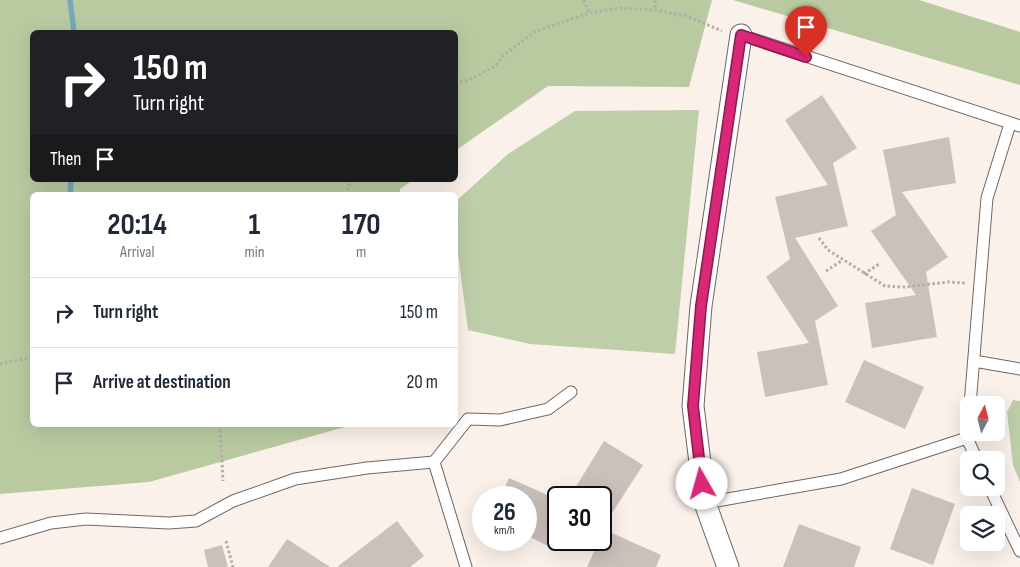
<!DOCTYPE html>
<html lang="en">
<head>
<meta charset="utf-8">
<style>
  body { margin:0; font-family:"Sofia Sans Condensed",sans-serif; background:#f2f2f3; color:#1f2937; height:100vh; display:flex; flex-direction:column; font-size:19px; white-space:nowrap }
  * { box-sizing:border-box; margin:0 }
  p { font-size:16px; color:#747a83 }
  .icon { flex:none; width:28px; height:28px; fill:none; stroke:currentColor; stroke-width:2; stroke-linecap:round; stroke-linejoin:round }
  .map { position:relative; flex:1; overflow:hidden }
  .details { position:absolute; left:30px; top:192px; width:428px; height:235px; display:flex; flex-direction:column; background:#fff; border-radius:8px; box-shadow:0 5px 20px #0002 }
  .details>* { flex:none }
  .guide { position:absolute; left:30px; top:30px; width:428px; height:152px; border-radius:8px; box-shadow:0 5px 20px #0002; background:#202124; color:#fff; overflow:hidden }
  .needle { width:32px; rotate:7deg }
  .fabs { position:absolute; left:960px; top:396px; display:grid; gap:10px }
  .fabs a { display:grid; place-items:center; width:45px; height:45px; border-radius:8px; background:#fff; box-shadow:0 5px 20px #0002; font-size:25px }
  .speed { position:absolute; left:472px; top:486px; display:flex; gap:10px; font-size:25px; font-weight:700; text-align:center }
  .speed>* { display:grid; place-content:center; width:65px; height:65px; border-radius:50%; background:#fff; box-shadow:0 5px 20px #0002; line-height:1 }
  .speed small { font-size:12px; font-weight:400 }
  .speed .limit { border:2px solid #111; border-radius:8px; background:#fff; color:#111 }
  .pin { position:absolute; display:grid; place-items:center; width:42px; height:42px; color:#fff; margin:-51px -21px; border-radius:50% 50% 50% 0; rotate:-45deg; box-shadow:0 0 5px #0007 }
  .pin .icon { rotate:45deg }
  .me { position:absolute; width:55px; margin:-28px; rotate:353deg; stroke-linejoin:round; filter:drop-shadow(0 0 4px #0008) }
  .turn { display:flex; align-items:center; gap:18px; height:105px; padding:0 20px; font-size:22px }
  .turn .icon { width:65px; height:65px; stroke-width:2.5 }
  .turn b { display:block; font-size:35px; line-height:42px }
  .then { display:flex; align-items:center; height:48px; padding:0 20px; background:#0003; gap:10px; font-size:19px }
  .eta { display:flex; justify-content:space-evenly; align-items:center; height:85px; text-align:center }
  .eta b { font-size:30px; font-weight:700; line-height:35px }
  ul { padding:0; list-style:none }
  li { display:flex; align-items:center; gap:15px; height:70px; padding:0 20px; border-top:1px solid #e0e1e3 }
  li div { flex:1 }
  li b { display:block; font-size:19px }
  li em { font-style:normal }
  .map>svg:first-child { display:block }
  .green { fill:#becea9 }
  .forest { fill:#b9caa0 }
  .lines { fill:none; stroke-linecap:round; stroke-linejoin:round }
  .stream { stroke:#75a8bb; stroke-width:5.5 }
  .building { fill:#cbc1bb }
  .lane-casing { stroke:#706762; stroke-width:13 }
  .street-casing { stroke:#706762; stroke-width:23 }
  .path { stroke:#b4aca8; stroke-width:3; stroke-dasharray:2.5 2.5; stroke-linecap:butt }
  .lane { stroke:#fff; stroke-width:11 }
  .street { stroke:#fff; stroke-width:21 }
  .route-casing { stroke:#8e194d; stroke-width:12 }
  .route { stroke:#db2777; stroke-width:9 }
</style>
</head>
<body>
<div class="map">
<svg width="1020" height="567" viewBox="0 0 1020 567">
  <rect width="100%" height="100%" fill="#fbf1eb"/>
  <path class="green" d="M699 110 675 354 530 344 468 330 455 231V202L508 154 575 111Z
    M1013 400 1020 401V482L1013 465 1007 412Z"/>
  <path class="forest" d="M0 0H712L689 87 548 86 455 151V32H32V180H413L400 189V195H32V425H352L149 482 0 494Z
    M733 0H919L1020 32V85Z"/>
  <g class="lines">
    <path class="stream" d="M70 0 74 32
      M70 195 71 180"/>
  </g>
  <path class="building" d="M822 95 857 148 833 163 848 226 795 238 838 306 815 321 828 385 765 397 757 352 809 343 766 277 790 259 775 197 828 185 785 120Z
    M949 137 956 183 902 192 948 257 926 272 937 337 872 348 865 303 916 295 871 231 896 215 883 150Z
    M864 360 924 387 905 429 845 402Z
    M604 441 643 465 601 530V498H569Z
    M509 478 559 500V522L548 546 526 535V498H500Z
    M912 488 955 504 933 565 890 549Z
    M397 521 424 556 410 567H337Z
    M799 524 861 547 854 567H783Z
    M603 529 661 555 656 567H587L599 540H601Z
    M287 539 330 567H268Z
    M222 545 228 567H208L204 550Z"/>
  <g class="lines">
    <defs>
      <path id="lane" d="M741 35 1020 126
        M974 361 1020 369
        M970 405 987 198 1010 124
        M969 422 967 438 977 460
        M434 462 468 419 500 420 548 409 571 392
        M990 488 1020 551
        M705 503 841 479 967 438
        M0 538 51 523 86 519 169 523 196 521 233 501 295 479 367 468 434 462 466 567"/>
      <path id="street" d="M728 567 705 503 693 406 701 306 741 35"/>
    </defs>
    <use href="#lane" class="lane-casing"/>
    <use href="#street" class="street-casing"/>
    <path class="path" d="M584 0 589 13
      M655 0V10
      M455 82 466 81 494 67 504 55 534 32 589 13 620 8 655 10 687 16 722 31
      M346 195 351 180
      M819 238 828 250 885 286 905 287 948 282 965 283
      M826 271 843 260
      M864 274 879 264
      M0 364 32 357
      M220 425 223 481
      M226 541 233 567"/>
    <use href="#lane" class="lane"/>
    <use href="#street" class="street"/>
  </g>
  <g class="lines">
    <defs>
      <path id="route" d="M702 484 693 406 701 306 741 35 806 57"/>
    </defs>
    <use href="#route" class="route-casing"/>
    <use href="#route" class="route"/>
  </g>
</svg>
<div class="fabs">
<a><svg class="needle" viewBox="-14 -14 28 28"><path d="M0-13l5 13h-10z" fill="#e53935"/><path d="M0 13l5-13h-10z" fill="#747a83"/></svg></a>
<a><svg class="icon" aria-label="search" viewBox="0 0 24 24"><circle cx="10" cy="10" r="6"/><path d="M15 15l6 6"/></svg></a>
<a><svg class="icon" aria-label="layers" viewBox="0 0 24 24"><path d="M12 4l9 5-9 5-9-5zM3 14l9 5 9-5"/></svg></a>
</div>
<div class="speed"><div>26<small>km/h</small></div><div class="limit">30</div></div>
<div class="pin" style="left:806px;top:57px;background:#d93025"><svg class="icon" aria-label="arrive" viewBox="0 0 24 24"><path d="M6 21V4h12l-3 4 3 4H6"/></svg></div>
<svg class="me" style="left:702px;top:484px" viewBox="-20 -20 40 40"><circle r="19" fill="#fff"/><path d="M0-13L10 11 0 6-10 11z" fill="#db2777"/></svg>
<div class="guide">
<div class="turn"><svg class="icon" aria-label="right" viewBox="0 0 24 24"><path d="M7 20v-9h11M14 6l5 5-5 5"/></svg><div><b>150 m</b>Turn right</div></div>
<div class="then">Then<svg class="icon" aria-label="arrive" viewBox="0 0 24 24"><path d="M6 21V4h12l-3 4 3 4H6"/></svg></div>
</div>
<section class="details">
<div class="eta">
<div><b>20:14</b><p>Arrival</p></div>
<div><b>1</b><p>min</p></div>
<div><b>170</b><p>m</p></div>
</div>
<ul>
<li><svg class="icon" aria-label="right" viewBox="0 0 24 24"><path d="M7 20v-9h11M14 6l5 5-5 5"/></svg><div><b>Turn right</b></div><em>150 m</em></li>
<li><svg class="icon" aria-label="arrive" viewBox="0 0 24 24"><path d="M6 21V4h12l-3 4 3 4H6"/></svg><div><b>Arrive at destination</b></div><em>20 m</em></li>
</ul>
</section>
</div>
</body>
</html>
